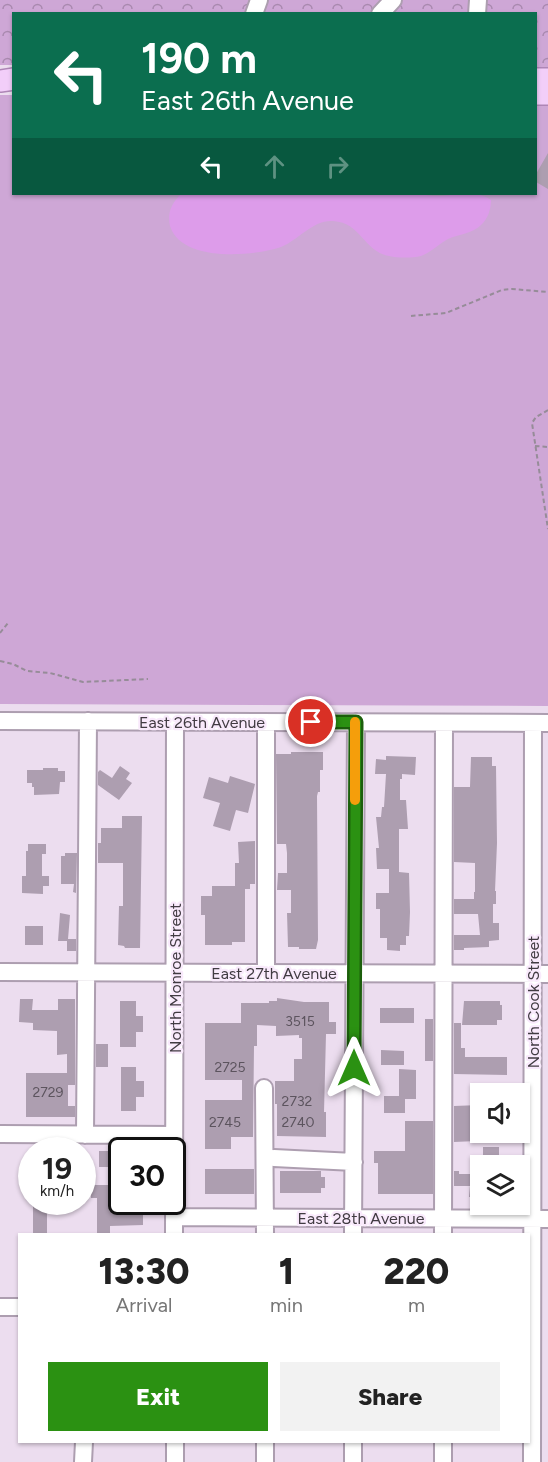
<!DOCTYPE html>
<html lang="en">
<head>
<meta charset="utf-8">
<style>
  body { margin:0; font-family:Figtree,sans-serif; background:#f2f2f2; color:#222; height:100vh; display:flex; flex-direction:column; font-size:22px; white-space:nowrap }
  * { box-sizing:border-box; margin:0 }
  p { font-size:20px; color:#767676 }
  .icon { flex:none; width:33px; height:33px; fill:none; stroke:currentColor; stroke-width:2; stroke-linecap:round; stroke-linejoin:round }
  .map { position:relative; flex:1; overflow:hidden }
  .side { position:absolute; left:18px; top:1233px; width:512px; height:210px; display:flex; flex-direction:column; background:#fff; border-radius:0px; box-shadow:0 2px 4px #0004 }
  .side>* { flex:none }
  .banner { position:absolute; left:12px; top:12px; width:525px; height:183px; border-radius:0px; box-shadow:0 2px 4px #0004; background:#0b6e4f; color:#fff; overflow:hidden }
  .tools { position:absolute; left:470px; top:1083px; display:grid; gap:12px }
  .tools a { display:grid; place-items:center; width:60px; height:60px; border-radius:0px; background:#fff; box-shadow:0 2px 4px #0004; font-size:30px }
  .speed { position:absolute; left:18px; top:1137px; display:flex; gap:12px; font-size:30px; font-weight:700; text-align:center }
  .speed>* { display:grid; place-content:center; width:78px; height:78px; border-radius:50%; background:#fff; box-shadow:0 2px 4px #0004; line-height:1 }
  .speed small { font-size:15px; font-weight:400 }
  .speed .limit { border:3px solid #111; border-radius:9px; background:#fff; color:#111 }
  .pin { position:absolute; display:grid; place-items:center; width:51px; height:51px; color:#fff; margin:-26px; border:3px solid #fff; border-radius:50%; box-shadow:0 2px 6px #0007 }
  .me { position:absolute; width:66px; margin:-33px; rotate:0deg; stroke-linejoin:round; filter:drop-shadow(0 0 4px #0008) }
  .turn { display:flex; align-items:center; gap:21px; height:126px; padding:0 30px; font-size:27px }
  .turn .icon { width:78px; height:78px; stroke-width:2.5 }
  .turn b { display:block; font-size:42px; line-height:51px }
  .lanes { display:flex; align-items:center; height:57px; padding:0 30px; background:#0003; justify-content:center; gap:30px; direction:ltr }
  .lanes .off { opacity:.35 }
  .eta { display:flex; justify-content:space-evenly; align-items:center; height:102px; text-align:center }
  .eta b { font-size:36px; font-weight:800; line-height:42px }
  .button { display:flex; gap:12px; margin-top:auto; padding:12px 30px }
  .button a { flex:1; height:69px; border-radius:0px; background:#2b9112; color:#fff; font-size:24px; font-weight:800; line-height:69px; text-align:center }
  .button a+a { background:#f2f2f2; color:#222 }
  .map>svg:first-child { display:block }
  .grass { fill:#cea7d6 }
  .park { fill:url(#park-crowns) }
  .water { fill:#dd9cea }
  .building { fill:#ad9eb0 }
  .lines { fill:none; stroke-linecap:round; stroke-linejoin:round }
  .minor-casing { stroke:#ad9eb0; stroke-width:20 }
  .major-casing { stroke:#ae86b6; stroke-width:24 }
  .path { stroke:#968c98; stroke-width:2; stroke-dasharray:4.5 3; stroke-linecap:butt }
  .minor { stroke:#fff; stroke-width:16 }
  .major { stroke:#f2cef9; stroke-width:21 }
  .route-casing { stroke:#1c5e0c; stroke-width:15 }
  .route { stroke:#2b9112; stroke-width:10 }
  .slow { stroke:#f59e0b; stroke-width:10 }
  .labels { text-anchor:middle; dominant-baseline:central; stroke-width:4.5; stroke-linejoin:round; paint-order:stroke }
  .number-label { font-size:14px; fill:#5c545e }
  .street-label { font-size:16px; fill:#413b42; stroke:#f9eafc }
</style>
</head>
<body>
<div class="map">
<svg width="548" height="1462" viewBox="0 0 548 1462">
  <defs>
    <pattern id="park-crowns" width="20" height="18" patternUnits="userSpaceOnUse" patternTransform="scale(1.5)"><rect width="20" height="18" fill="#cea7d6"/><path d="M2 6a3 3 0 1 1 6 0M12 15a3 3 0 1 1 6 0" fill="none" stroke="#a989af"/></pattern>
  </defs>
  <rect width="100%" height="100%" fill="#ecddef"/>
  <path class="grass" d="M0 95H13L14 194H536V103H548V706L0 704Z"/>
  <path class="park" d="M0 0H548V70H536V14H14L13 65H0Z"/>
  <path class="water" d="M181 194H411C420 194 430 196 440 196 457 195 475 189 491 200 491 209 488 219 481 225 472 234 459 234 448 239 439 244 430 253 421 256 412 258 398 258 389 256 363 251 362 223 333 221 312 220 299 240 281 247 252 257 181 262 170 226 167 212 172 203 181 194Z"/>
  <path class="building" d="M548 153V189L536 182V174Z
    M291 752H323V770H320V792H318L317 796 318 940 316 949H299V947H288L287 913H291V890H277L278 873H287V853L286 844H277L276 754H291Z
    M386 756 416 757 415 775 402 774V779H400V800H406L408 829H399V872L409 873 410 912 409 936H406V945H400V951L387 950V938H380V909H376V893H389V869H377L376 848H379L376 817H381L382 807H384L386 774H375L376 759 386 760Z
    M471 757H492V766H496L497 843 495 891H496V904H493V923H499V940L489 941V947L464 948V950H454V935H480L478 914H454V899H474V892H475V863L454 862V787H470Z
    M120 766 130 773 126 779 132 783 119 800 98 785V772L100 770 112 778Z
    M43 768H58V771H65V782H60L59 794 34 795V787H32V783H27V770H43Z
    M230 776 255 784 248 813 236 810 230 831 213 826 220 803 203 798 209 777 228 783Z
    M122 816H142L140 948H125L124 946 118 945 119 906H123V863H98V843H101V828H122Z
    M255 841V884H250V889H245V942H232V945H205V915H201V896H212V886H235V863H239L238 842Z
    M28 844H46V854H42V876H49V886H43V894L22 893V876H26V851H28Z
    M65 853H77L76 893 73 892 74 884H61V856H65Z
    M60 913 70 915 68 939H76V951H67V941H58Z
    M25 926H43V945H25Z
    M277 998 304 1002H329V1022H336V1034H326L324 1112H326V1137L277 1136V1104H275V1081H294V1059H302V1038H299V1035L276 1036V1026L257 1025V1046H254L253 1137H231V1149H205V1100H242V1080H205V1023H241V1003H269V1001H277Z
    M20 999H33L32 1010H58V999H75V1085H68V1106H75V1117H26V1073H67V1054L57 1055V1031L33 1030V1023L19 1022Z
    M120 1001H136V1016H143V1032H136V1047H120Z
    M464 1001H500V1005H502V1020H497V1025H462Z
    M380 1008H414V1023H380Z
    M425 1019H433V1061H425Z
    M454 1023H461V1048H465V1057H507V1075L454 1074Z
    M96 1044H108V1067H96Z
    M381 1050 404 1051V1065H381Z
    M121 1067H136V1081H144V1097H136V1111H121Z
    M399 1069 416 1070V1099H405V1113H384V1096H399Z
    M480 1105V1117H473L479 1132 477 1141 454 1142V1106Z
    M405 1121H433V1194H378V1163H374V1151H405Z
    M483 1147H499V1166H483Z
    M99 1151H122V1167H99Z
    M205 1169H254V1194H205Z
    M280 1171H321V1177H325V1188H321V1193H280Z
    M454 1171H459V1174H480V1197H469L470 1186H454Z
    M91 1185H117V1203H133V1206L143 1208V1225L110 1226V1234H97V1198H91Z
    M33 1203H47V1234H33Z"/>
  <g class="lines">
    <defs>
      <path id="minor" d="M254 14 259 0
        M380 14 393 0
        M477 14 478 0
        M0 721 548 723
        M0 972 548 974
        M266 973V722
        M264 1088 265 1234
        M0 1134 174 1135
        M85 1135 88 721
        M274 1158 354 1162
        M174 1217 548 1219
        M174 1234 175 722
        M353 1234 356 722
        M443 1234 444 723
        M0 1307H20
        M175 1442V1462
        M265 1442V1462
        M353 1442V1462
        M443 1442V1462
        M83 1462 84 1442
        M532 1462 533 723"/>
      <path id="major" d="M536 79H548
        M0 81 14 79
        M536 94H548"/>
    </defs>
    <use href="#minor" class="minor-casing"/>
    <use href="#major" class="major-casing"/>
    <path class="path" d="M411 316 446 313 502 290 512 289 548 292
      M548 410 536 417 532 423 548 529
      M535 446 548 447
      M0 633 8 623
      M0 661 13 664 27 671 50 673 83 682 148 679"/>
    <use href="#minor" class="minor"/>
    <use href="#major" class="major"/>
  </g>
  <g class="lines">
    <defs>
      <path id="route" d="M311 722H356L354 1068"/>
    </defs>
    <use href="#route" class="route-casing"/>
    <use href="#route" class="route"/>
    <path class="slow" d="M355 800V722"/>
  </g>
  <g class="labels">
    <g class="number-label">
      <text x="300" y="1021">3515</text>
      <text x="230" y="1067">2725</text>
      <text x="48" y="1092">2729</text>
      <text x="297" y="1101">2732</text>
      <text x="225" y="1122">2745</text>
      <text x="298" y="1122">2740</text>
    </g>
    <g class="street-label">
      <text x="202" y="722">East 26th Avenue</text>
      <text x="274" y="973">East 27th Avenue</text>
      <text transform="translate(175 978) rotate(-90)">North Monroe Street</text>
      <text transform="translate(533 1002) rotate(-90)">North Cook Street</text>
      <text x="361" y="1218">East 28th Avenue</text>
    </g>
  </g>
</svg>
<div class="tools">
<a><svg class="icon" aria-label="sound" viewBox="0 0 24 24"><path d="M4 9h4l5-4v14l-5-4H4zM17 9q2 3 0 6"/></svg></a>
<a><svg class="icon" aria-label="layers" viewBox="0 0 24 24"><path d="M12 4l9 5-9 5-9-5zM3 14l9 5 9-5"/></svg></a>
</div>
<div class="speed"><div>19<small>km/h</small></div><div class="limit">30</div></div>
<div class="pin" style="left:311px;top:722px;background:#d93025"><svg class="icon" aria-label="arrive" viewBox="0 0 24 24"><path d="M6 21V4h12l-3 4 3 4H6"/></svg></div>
<svg class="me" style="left:354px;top:1068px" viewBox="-20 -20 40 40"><path d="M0-17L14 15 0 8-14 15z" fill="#2b9112" stroke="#fff" stroke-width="4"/></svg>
<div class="banner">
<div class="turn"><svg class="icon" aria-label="left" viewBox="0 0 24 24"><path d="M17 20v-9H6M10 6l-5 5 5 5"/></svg><div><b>190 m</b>East 26th Avenue</div></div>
<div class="lanes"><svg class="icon" aria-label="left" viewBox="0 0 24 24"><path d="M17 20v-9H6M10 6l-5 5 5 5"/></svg><svg class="icon off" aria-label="ahead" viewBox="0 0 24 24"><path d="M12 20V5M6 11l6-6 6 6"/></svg><svg class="icon off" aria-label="right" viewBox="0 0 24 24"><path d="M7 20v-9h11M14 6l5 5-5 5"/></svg></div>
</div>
<section class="side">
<div class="eta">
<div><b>13:30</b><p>Arrival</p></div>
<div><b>1</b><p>min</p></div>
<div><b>220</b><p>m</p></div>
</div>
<div class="button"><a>Exit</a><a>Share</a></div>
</section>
</div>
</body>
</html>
